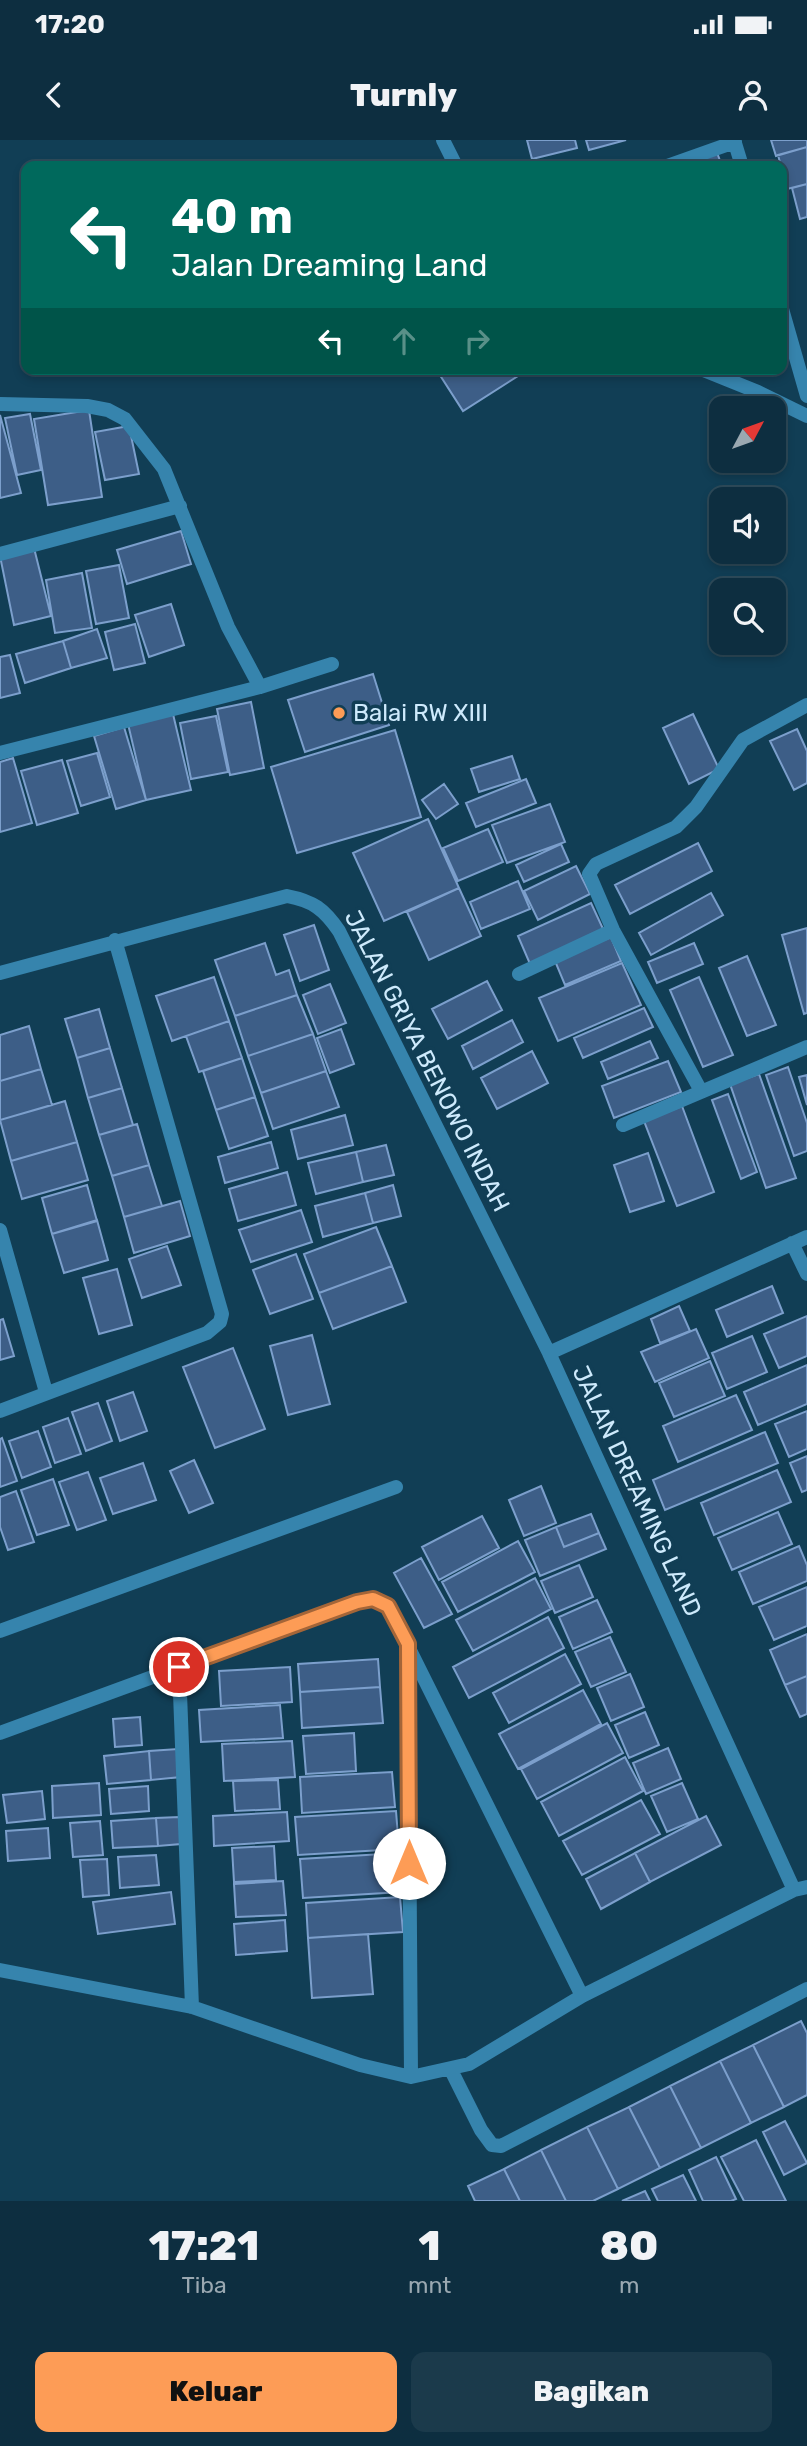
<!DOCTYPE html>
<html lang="id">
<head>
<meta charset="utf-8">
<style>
  body { margin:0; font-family:Rubik,sans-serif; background:#1b3a4b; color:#f1f3f6; height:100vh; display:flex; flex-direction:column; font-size:26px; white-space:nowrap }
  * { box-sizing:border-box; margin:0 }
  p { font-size:23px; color:#9aa8b1 }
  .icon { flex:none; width:38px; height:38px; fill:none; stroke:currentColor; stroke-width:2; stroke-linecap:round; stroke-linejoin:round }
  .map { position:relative; height:2061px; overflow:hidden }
  .drawer { display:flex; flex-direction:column; background:#0d2e40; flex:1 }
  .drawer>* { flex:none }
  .hud { position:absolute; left:21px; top:21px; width:766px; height:214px; border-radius:14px; box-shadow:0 4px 10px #0003,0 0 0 2px #2d4a59; background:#00695c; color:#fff; overflow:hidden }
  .needle { width:46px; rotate:49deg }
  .buttons { position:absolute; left:709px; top:256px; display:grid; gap:14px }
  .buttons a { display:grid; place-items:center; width:77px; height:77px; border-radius:14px; background:#0d2e40; box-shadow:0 4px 10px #0003,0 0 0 2px #2d4a59; font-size:35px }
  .pin { position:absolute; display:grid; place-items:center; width:60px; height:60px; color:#fff; margin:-30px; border:4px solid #fff; border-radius:50%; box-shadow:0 2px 7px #0007 }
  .me { position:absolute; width:77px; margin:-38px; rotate:0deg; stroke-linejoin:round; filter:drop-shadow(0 0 5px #0008) }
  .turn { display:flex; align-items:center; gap:24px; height:147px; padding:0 35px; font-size:32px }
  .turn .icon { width:91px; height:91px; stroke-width:2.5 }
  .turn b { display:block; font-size:49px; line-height:60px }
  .lanes { display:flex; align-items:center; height:66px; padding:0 35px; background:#0003; justify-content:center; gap:35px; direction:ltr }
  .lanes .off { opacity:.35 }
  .eta { display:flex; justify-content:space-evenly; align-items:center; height:119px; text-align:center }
  .eta b { font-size:42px; font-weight:800; line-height:49px }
  .cta { display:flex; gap:14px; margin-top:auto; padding:14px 35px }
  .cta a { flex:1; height:80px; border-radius:14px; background:#fd9c56; color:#111; font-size:28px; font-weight:800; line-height:80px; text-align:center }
  .cta a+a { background:#1b3a4b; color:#f1f3f6 }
  .status { display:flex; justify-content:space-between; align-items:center; height:49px; padding:0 35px; background:#0d2e40; direction:ltr }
  .status svg { height:19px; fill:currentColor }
  header { display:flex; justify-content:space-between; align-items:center; height:91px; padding:0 35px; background:#0d2e40; font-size:32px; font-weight:800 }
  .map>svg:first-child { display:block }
  .building { fill:#3d5e87; stroke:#7c9fcc; stroke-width:2 }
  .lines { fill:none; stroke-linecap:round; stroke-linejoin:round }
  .minor { stroke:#3684ad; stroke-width:14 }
  .route-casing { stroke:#a46538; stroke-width:18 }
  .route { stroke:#fd9c56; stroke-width:12 }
  .poi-dot { fill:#fd9c56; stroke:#113e55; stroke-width:2.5 }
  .labels { text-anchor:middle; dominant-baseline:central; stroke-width:7; stroke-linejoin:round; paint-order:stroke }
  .poi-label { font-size:24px; fill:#ceeafc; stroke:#113e55; text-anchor:start }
  .street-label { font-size:24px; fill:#ceeafc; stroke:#113e55 }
</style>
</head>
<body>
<div class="status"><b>17:20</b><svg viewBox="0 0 49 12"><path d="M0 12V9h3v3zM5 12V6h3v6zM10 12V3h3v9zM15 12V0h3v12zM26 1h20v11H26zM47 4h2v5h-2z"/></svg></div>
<header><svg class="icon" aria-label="back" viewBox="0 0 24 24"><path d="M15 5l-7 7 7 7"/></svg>Turnly<svg class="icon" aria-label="person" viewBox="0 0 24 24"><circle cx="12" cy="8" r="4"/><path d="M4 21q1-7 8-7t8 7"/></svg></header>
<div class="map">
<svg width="807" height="2061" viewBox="0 0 807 2061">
  <rect width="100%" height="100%" fill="#113e55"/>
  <path class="building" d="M527 0H575L577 8 532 19Z
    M586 0H626L589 10Z
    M771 0H807V7L776 16Z
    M807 7V44L787 49 778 15Z
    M716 10 722 26H679Z
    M807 44V77L800 79 792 48Z
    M436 229H529L463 271Z
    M89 270 102 357 48 365 34 279Z
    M30 274 41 330 17 335 5 278Z
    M0 275 21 353 0 358Z
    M129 286 139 334 105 340 95 292Z
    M181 391 191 424 127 444 117 410Z
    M34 408 51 476 14 485 0 416Z
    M119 425 129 478 96 484 86 431Z
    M82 433 92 488 55 493 46 440Z
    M171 464 184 505 149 517 135 475Z
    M135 484 145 523 114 530 105 492Z
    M97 489 107 518 71 528 63 501Z
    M63 501 71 528 25 543 16 514Z
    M10 515 20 553 0 558V517Z
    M373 534 389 585 305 612 288 560Z
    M251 562 264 628 230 635 217 569Z
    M173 574 191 650 146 660 128 584Z
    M693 574 719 629 689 644 663 588Z
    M216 576 228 632 191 639 180 583Z
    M124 587 146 660 116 669 94 596Z
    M797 589 807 611V643L794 650 770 601Z
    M395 590 421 677 297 713 271 627Z
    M97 613 110 657 81 666 67 621Z
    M512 616 520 639 479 652 471 629Z
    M13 618 32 683 0 692V622Z
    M62 620 78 673 37 685 21 631Z
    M526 639 536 663 476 687 466 663Z
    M444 644 458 664 436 679 422 660Z
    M550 664 565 702 507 723 492 685Z
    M428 679 459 748 384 781 353 713Z
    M488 689 503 722 458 741 443 708Z
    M698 703 712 731 630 774 615 745Z
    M561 704 569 722 524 742 516 725Z
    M576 726 590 754 538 780 524 751Z
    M518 741 530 769 481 789 470 762Z
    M459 748 481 796 429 820 407 772Z
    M711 753 723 775 651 815 639 793Z
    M591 763 604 791 530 824 518 796Z
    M314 785 329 830 300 841 284 795Z
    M807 788V873L804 874 782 795Z
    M611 797 621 821 565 845 555 821Z
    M265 803 276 835 289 830 297 855 235 876 215 820Z
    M694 803 703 824 657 843 648 822Z
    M747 816 776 885 747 896 719 828Z
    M622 823 641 865 558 901 539 858Z
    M214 837 229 881 172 901 156 856Z
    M699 837 733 915 703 927 670 850Z
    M487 841 502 870 448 899 432 869Z
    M330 844 346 883 318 894 303 855Z
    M297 855 313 894 248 916 235 876Z
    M644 868 653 887 583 918 574 898Z
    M99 869 110 908 77 918 65 879Z
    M512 880 523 902 473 929 462 906Z
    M229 881 242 918 199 932 186 896Z
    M29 886 41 929 0 941V895Z
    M341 889 354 924 330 933 317 898Z
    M313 894 326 931 261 953 248 916Z
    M650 901 658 918 608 939 601 922Z
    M110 908 122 948 88 958 77 918Z
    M532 911 548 943 497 969 481 938Z
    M242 918 255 957 216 970 203 931Z
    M668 921 681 952 614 978 602 946Z
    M788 927 807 983V1011L794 1016 766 935Z
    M41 929 52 965 0 980V941Z
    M326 931 339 967 273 989 261 953Z
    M759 934 796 1038 766 1048 730 944Z
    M807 935V965L799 937Z
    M122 948 133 985 99 995 88 958Z
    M728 954 757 1032 741 1039 712 960Z
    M255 957 268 996 229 1009 216 970Z
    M65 961 77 1002 11 1021 0 980Z
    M682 966 714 1052 677 1066 644 981Z
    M345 975 353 1005 298 1019 291 990Z
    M137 984 149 1025 112 1036 99 995Z
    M77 1002 88 1040 22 1059 11 1021Z
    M271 1002 278 1028 225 1043 218 1017Z
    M386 1005 394 1035 363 1042 356 1012Z
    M356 1012 363 1042 316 1054 308 1023Z
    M648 1013 664 1061 630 1072 614 1025Z
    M149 1025 162 1066 124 1077 112 1036Z
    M287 1032 296 1065 238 1081 229 1049Z
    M87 1045 97 1081 52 1094 42 1058Z
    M393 1045 401 1076 373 1083 365 1053Z
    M365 1053 373 1083 323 1097 315 1066Z
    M180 1061 190 1096 134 1113 124 1077Z
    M301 1070 312 1102 251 1122 239 1090Z
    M97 1080 108 1120 64 1133 52 1094Z
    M376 1087 392 1126 319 1153 304 1114Z
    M167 1106 181 1145 142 1158 129 1119Z
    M296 1114 313 1159 270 1174 253 1130Z
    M392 1126 406 1162 333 1189 319 1153Z
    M117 1129 132 1185 99 1194 83 1138Z
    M772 1146 783 1173 727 1197 716 1170Z
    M679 1166 690 1191 660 1203 651 1179Z
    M807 1176V1216L779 1228 764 1194Z
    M3 1179 14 1216 0 1220V1180Z
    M696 1189 709 1218 655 1242 641 1212Z
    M312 1195 330 1264 288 1275 270 1206Z
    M752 1196 767 1232 727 1249 712 1213Z
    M233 1208 265 1289 215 1308 183 1227Z
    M710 1221 725 1256 674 1277 659 1243Z
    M807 1225V1264L758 1285 744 1252Z
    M133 1252 147 1291 120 1301 107 1261Z
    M736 1255 752 1290 678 1322 663 1286Z
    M98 1263 112 1301 86 1311 72 1272Z
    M807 1271V1309L789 1317 775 1284Z
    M68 1278 81 1314 55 1323 43 1287Z
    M38 1291 51 1327 22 1338 9 1301Z
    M765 1292 778 1323 665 1370 653 1340Z
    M2 1298 17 1341 0 1347V1299Z
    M807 1316V1350L802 1352 790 1323Z
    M194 1320 213 1363 189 1373 170 1331Z
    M143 1323 156 1360 113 1374 100 1338Z
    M777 1330 791 1362 714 1395 701 1363Z
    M88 1332 106 1380 77 1390 59 1342Z
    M53 1339 69 1385 37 1395 21 1350Z
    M541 1346 556 1383 524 1396 509 1360Z
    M16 1351 34 1402 8 1410 0 1387V1357Z
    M778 1372 792 1404 732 1430 718 1398Z
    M591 1374 599 1393 564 1407 556 1387Z
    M482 1376 499 1408 439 1440 422 1407Z
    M556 1387 564 1407 599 1393 606 1409 540 1436 525 1400Z
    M518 1401 535 1432 458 1472 442 1442Z
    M799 1406 807 1425V1441L753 1464 739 1432Z
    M421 1418 452 1474 424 1488 394 1433Z
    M579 1425 593 1457 555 1473 541 1441Z
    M535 1438 551 1469 473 1511 456 1480Z
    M807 1447V1486L774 1500 759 1467Z
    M597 1460 612 1492 573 1509 559 1477Z
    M548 1477 564 1508 469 1558 453 1527Z
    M807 1494V1536L785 1545 770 1510Z
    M610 1497 626 1532 591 1547 575 1512Z
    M565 1514 581 1544 509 1583 493 1553Z
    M378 1519 380 1547 300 1552 298 1524Z
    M290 1527 292 1562 221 1566 219 1531Z
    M630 1534 644 1567 611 1581 597 1548Z
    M807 1536V1574L800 1577 785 1545Z
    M380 1547 383 1583 302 1588 300 1552Z
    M583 1550 601 1584 518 1629 499 1594Z
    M280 1565 283 1598 201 1602 199 1570Z
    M645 1572 659 1605 629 1618 615 1585Z
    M140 1577 142 1605 115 1607 113 1579Z
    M607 1583 623 1613 537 1659 521 1629Z
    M354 1593 356 1631 306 1634 303 1596Z
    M292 1601 295 1637 224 1641 222 1604Z
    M668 1608 681 1639 646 1654 633 1623Z
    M178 1609 181 1637 151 1640 149 1611Z
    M149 1611 151 1640 107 1644 104 1616Z
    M625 1617 643 1651 559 1696 541 1662Z
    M392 1632 395 1667 302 1673 300 1637Z
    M278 1640 280 1669 235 1671 233 1641Z
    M99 1643 101 1675 53 1678 52 1646Z
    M682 1643 698 1679 667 1692 651 1656Z
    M148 1646 149 1671 111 1674 109 1649Z
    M42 1651 45 1679 7 1683 3 1655Z
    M641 1660 660 1694 582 1735 563 1701Z
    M396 1671 399 1709 298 1715 295 1677Z
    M287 1672 289 1701 214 1706 213 1676Z
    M706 1676 721 1705 650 1742 635 1713Z
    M179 1677 181 1704 158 1706 156 1678Z
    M156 1678 158 1706 113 1708 111 1681Z
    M100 1681 103 1715 73 1717 70 1683Z
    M48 1688 50 1718 8 1721 6 1691Z
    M274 1706 276 1740 234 1742 232 1708Z
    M399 1713 401 1752 303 1758 300 1719Z
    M635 1713 650 1742 601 1769 586 1739Z
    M156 1715 159 1745 120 1748 118 1717Z
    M107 1719 109 1755 83 1757 80 1720Z
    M283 1741 286 1775 236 1777 234 1744Z
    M171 1752 175 1784 98 1794 93 1762Z
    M400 1757 403 1792 308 1798 306 1763Z
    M285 1780 287 1811 236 1815 234 1784Z
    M368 1794 373 1854 312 1858 308 1798Z
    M801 1881 807 1893V1955L784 1967 753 1905Z
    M753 1905 784 1967 751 1983 720 1921Z
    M720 1921 751 1983 701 2008 670 1946Z
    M670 1946 701 2008 660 2028 629 1967Z
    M629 1967 660 2028 618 2049 587 1987Z
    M785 1981 807 2023 784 2035 763 1992Z
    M587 1987 618 2049 593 2061H566L541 2010Z
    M756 2000 786 2061H744L721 2017Z
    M541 2010 566 2061H520L504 2029Z
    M716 2017 736 2059 731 2061H703L689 2030Z
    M504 2029 520 2061H475L468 2046Z
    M683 2035 696 2061H658L652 2049Z
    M645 2051 650 2061H622Z"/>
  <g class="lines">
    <path class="minor" d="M443 0 456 26
      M734 0 742 26
      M667 26 735 2
      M782 169 807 256
      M701 229 758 252 807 276
      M0 264 87 266 108 270 125 279 164 329 228 487 260 547
      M0 414 180 366
      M0 613 260 547 332 524
      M0 833 287 756C313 761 324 769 339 791L549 1213 794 1750
      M519 834 613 790
      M701 951 613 790 589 734 596 724 676 687 696 667 743 600 807 565
      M623 985 807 907
      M0 1090 46 1252
      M792 1103 807 1134
      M549 1213 807 1097
      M0 1271 207 1193 220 1182 222 1174 115 800
      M0 1491 396 1347
      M408 1508 411 1937
      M179 1527 192 1867
      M0 1593 357 1462 373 1459 388 1466 582 1856
      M0 1830 192 1867 360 1925 411 1937 469 1924 582 1856 794 1750 807 1747
      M451 1930 481 1990 492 2005 501 2006 807 1849"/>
  </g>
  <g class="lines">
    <defs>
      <path id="route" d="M179 1527 357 1462 373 1459 388 1466 408 1504 409 1723"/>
    </defs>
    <use href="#route" class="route-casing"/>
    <use href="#route" class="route"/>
  </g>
  <circle class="poi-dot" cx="339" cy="573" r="7"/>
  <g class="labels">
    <g class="poi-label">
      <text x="353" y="573">Balai RW XIII</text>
    </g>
    <g class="street-label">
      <text transform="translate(427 921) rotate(63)">JALAN GRIYA BENOWO INDAH</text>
      <text transform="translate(637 1351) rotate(65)">JALAN DREAMING LAND</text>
    </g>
  </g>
</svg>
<div class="buttons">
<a><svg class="needle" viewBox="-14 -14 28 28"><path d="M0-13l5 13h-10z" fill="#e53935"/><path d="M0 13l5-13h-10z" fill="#9aa8b1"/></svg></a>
<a><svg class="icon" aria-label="sound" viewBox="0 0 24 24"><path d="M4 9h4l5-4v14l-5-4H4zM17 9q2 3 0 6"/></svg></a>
<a><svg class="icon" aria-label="search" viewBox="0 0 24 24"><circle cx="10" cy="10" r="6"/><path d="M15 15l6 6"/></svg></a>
</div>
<div class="pin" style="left:179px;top:1527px;background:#d93025"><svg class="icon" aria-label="arrive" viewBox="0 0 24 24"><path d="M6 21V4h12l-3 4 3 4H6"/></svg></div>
<svg class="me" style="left:409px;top:1723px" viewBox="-20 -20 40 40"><circle r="19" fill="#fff"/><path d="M0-13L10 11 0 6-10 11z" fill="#fd9c56"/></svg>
<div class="hud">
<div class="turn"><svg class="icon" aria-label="left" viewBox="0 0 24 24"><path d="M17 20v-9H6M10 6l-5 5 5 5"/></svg><div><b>40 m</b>Jalan Dreaming Land</div></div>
<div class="lanes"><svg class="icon" aria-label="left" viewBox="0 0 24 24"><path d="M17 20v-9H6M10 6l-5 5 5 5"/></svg><svg class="icon off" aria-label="ahead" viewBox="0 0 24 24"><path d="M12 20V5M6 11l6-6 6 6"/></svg><svg class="icon off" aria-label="right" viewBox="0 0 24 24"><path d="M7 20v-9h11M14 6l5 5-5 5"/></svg></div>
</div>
</div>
<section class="drawer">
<div class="eta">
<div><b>17:21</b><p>Tiba</p></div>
<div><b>1</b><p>mnt</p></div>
<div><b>80</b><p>m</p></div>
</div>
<div class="cta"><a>Keluar</a><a>Bagikan</a></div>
</section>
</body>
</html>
